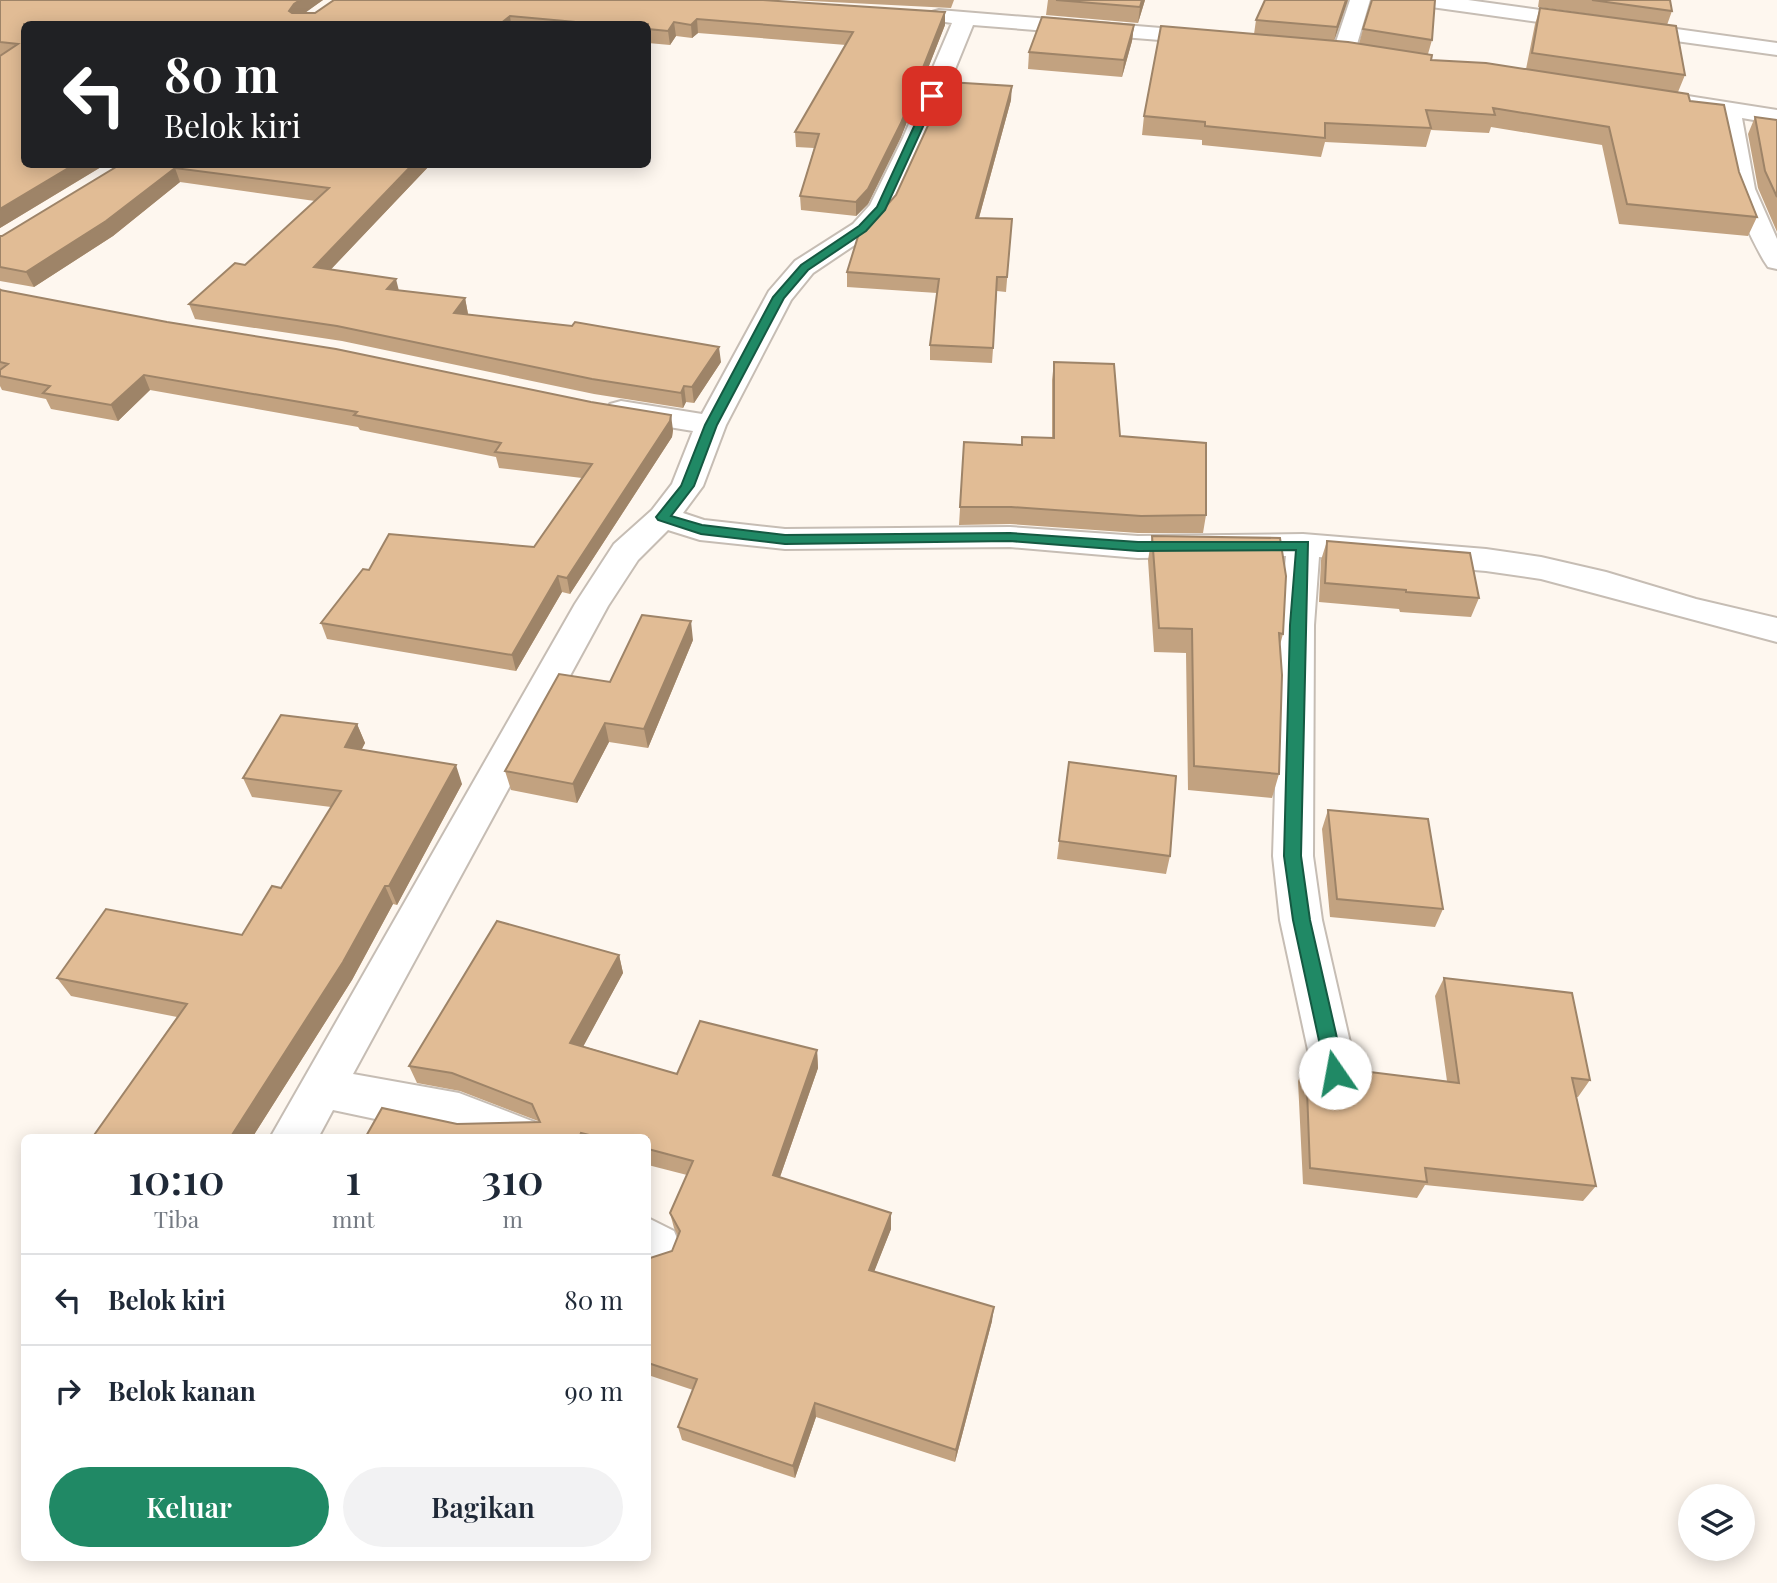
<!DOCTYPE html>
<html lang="id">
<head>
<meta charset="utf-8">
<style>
  body { margin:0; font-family:"Playfair Display",serif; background:#f2f2f3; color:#1f2937; height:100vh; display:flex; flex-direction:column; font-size:26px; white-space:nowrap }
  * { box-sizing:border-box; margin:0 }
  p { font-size:23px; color:#747a83 }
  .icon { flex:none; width:38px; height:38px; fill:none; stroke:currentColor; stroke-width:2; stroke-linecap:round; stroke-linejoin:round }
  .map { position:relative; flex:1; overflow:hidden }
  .sheet { position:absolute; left:21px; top:1134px; width:630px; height:427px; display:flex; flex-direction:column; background:#fff; border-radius:10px; box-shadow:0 4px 18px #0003 }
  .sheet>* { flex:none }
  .guide { position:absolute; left:21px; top:21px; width:630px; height:147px; border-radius:10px; box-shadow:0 4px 18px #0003; background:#202124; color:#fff; overflow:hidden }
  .controls { position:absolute; left:1678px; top:1484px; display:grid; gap:14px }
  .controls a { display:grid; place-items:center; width:77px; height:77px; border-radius:50%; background:#fff; box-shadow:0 4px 18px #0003; font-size:35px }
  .pin { position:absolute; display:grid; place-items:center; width:60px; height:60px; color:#fff; margin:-30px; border-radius:14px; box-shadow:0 4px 10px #0006 }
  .me { position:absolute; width:77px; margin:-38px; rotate:348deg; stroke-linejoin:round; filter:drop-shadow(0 0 5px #0008) }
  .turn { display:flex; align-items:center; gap:24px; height:147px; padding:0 28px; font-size:32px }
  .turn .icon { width:91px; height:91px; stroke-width:2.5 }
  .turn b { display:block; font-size:49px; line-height:60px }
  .eta { display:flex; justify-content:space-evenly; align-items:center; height:119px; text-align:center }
  .eta b { font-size:42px; font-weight:600; line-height:49px }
  .cta { display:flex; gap:14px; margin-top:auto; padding:14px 28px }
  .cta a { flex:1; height:80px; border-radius:42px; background:#208965; color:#fff; font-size:28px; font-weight:600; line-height:80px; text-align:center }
  .cta a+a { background:#f2f2f3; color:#1f2937 }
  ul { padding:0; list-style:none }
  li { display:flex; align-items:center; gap:21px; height:91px; padding:0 28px; border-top:2px solid #e0e1e3 }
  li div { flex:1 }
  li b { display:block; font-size:26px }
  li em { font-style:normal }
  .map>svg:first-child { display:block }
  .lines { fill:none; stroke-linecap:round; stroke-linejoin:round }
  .minor-casing { stroke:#c6bdb4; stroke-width:4 }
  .minor { fill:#fff; fill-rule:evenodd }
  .wall { fill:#c2a280 }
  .shaded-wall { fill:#9e8468 }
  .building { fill:#e1bc95; stroke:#9e8468; stroke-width:2 }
  .route { fill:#208965; stroke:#155942; stroke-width:2 }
</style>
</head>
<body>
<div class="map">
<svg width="1777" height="1583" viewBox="0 0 1777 1583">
  <rect width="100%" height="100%" fill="#fef7ef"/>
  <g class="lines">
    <defs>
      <path id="minor" d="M1350 0H1370L1355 51 1352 56H1336L1333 51Z
        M1414 0H1468L1777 43V55L1424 6 1417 4Z
        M939 10 1210 32 1218 33 1221 38 1218 43 1210 44 973 25 927 138 894 208 871 234 813 273 791 300 726 425 703 486 683 513 704 520 785 529 1010 527 1138 536 1303 534 1486 549 1541 557 1606 572 1696 599 1777 618V642L1541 579 1486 571 1319 557 1314 625 1313 856 1322 920 1357 1073 1351 1087 1335 1093 1319 1087 1313 1073 1280 920 1273 856 1280 625 1286 556 1138 558 1010 547 785 549 700 540 668 530 638 560 608 606 353 1074 459 1093 537 1123 544 1138H465L333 1110 318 1138H270L575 604 614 544 652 510 672 484 693 431 621 419 610 416 606 410 610 404 621 401 702 414 769 291 795 261 853 224 870 205 903 138 952 23 932 20 929 16 932 12Z
        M1675 94 1777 110V124L1742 118 1755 189 1777 239V269L1768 267 1764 261C1737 214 1724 169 1718 115L1667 106 1664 101 1667 96Z
        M648 1218 674 1231 681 1248 674 1265 657 1271 648 1268Z"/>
    </defs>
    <use href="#minor" class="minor-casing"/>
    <use href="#minor" class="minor"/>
  </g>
  <path class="wall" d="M0 0H323L304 13H315L334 0 945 25 901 137 868 204 856 216 801 210 800 196 814 148 796 147 795 132 846 45 698 33 692 38 676 36 670 45 648 43V24H24V164H106L0 228V56L1 55H0Z
    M791 0H954L951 8Z
    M1048 0H1145L1138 23 1046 15Z
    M1348 0 1334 41 1359 44 1363 29 1432 40 1428 54 1431 60 1526 69 1535 24 1540 8 1685 75 1678 92 1690 101 1739 172 1757 217 1748 236 1619 224 1602 145 1491 127 1489 133 1431 130 1426 147 1325 142 1321 157 1202 145V140L1142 135 1144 116 1254 34 1256 20Z
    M1539 0H1670L1672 11 1667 25 1538 7Z
    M1134 25 1132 41 1122 77 1028 69 1029 52Z
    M1011 100 979 218 1012 219 1006 292 997 291 992 363 930 360V345L937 293 847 287V272L873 221Z
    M1755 117 1777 120V232L1758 188 1748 134Z
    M121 164H431L331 269 399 291 465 298 468 314 721 362 694 403 686 402 683 408 594 394 342 341 195 319 189 304 245 265 315 201 180 182 113 236 34 287 0 281V236H2Z
    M0 288 2 290 673 430 672 437 570 594 562 592 516 671 327 639 321 623 369 570 534 547 582 478 499 468 496 457 360 430 358 427 150 390 118 421 51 409 46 399 2 390 0 386Z
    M1054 362 1120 436 1206 515 1203 533H1138L1010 524 959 525 964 442 1021 445 1052 438V380Z
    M1152 536 1283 634 1280 645 1279 774 1272 798 1188 790 1186 653 1154 652 1148 560Z
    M1327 541 1479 598 1471 617 1400 612 1399 609 1319 602 1321 560Z
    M693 640 648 748 609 742 577 803 511 790 505 771 610 682Z
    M357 724 365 743 362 749 462 784 397 905 393 904 352 980 252 1138H92L177 1017 71 996 57 978 242 935 281 888 331 807 252 797 243 778Z
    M1069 762 1170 856 1166 874 1057 859Z
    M1328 810 1443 909 1435 927 1330 917 1322 829Z
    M619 955 623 973 583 1046 677 1074 817 1050 818 1068 780 1177 891 1213V1229L874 1271 992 1321 955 1462 816 1417 795 1478 682 1440 678 1427 693 1390 648 1375V1264L672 1251 678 1236 674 1228 670 1213 687 1175 648 1165V1138H365L457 1124 539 1122 538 1121 460 1091 417 1083 409 1066Z
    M1444 978 1590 1080 1578 1097H1576L1596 1186 1583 1201 1425 1185 1417 1198 1303 1184 1298 1081 1306 1064 1342 1079 1447 1081 1435 996Z"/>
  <path class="shaded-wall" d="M300 0H323L298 18 289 11 294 4Z
    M1142 0H1145L1138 23 1140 7Z
    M1346 0H1348L1334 41 1337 27Z
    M945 12V25L901 137 868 204 856 216V202Z
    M510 16 511 24H500Z
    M697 19 698 33 692 38 691 25Z
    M674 22 676 36 670 45 668 31Z
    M1134 25 1132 41 1122 77 1124 60Z
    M1012 86 1011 100 975 232 976 218Z
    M75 164H106L0 228V209Z
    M413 164H431L319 282 314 267Z
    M175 168 180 182 113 236 34 287 26 272Z
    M396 279 400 295 387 289Z
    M465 298 468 314 454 313Z
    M719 347 721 362 694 403 692 387Z
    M144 375 150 390 118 421 111 405Z
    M684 386 686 402 683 408 681 393Z
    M671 415 673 430 672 437 570 594 567 578Z
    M558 576 562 592 516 671 512 655Z
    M691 621 693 640 648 748 644 729Z
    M605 723 609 742 577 803 573 784Z
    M357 724 365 743 353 765 345 747Z
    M456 765 462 784 397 905 389 886Z
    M385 886 393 904 352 980 252 1138H230Z
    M619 955 623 973 576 1060 570 1043Z
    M817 1050 818 1068 775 1191 773 1175Z
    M891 1213V1229L869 1285V1270Z
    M994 1307 992 1321 955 1462 956 1450Z
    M815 1403 816 1417 795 1478 793 1466Z"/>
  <path class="building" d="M0 0H300L294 4 289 11 292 13H315L334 0H763L945 12 901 123 868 189 856 202 800 196 819 134 795 132 853 32 697 19 691 25 674 22 668 31 648 29V24H598L510 16 500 24H24V164H75L0 209V56L18 44 0 42Z
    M1056 0H1142L1140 7Z
    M1265 0H1346L1337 27 1256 20Z
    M1372 0H1435L1432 40 1363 29Z
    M1592 0H1670L1672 11Z
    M1540 8 1676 26 1685 75 1532 53Z
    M1042 17 1134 25 1124 60 1029 52Z
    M1161 26 1348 42 1432 55 1431 60 1486 63 1688 94 1690 101 1724 105 1739 172 1757 217 1627 204 1609 127 1493 108 1495 115 1426 110 1431 128 1325 123V138L1205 126V122L1144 116Z
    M948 82 1012 86 976 218 1012 219 1007 277H997L993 348 930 345 939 279 847 272 860 230 873 221 896 195Z
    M1755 117 1777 120V197L1765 171Z
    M121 164H413L314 267 396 279 387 289 465 298 454 313 572 326 575 322 719 347 692 387 684 386 681 393 592 379 337 326 189 304 235 263 245 265 329 188 175 168 106 221 26 272 0 267V236H2Z
    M0 290 167 322 336 349 591 402 671 415 670 421 567 578 558 576 512 655 321 623 363 569 369 570 389 534 534 547 592 464 495 452 501 443 354 415 357 412 144 375 111 405 43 393 50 386 0 376V370L8 364 0 362Z
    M1054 362 1114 364 1120 436 1206 443V515L1141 516 1011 507H960L964 442 1022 445V437L1054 438Z
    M1152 536 1280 538 1286 576 1283 634 1279 633 1282 675 1279 774 1194 766 1192 629 1159 628Z
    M1327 541 1470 553 1479 598 1406 592V590L1325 583Z
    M642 615 691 621 644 729 605 723 573 784 505 771 559 674 610 682Z
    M281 715 357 724 345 747 456 765 389 886H385L343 962 230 1138H92L187 1004 57 978 106 909 242 935 272 886 281 888 341 791 243 778Z
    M1069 762 1176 776 1170 856 1059 841Z
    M1328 810 1428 819 1443 909 1337 899Z
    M497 921 619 955 570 1043 677 1074 700 1021 817 1050 773 1175 891 1213 869 1270 994 1307 956 1450 815 1403 793 1466 678 1427 697 1379 648 1363V1264L650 1258 672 1251 680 1231 670 1213 693 1161 648 1149V1138H601L581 1133 579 1138H365L382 1108 457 1124 540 1122 532 1104 452 1073 409 1066Z
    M1444 978 1572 993 1590 1080 1572 1078 1596 1186 1425 1168 1427 1182 1310 1168 1306 1064 1322 1066 1326 1073 1342 1079 1362 1071 1459 1083Z"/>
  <path class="route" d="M932 93 937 96 885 210 866 231 808 270 784 298 717 425 694 486 671 516 702 525 785 535 1010 533 1138 542H1308L1301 856 1310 920 1345 1073 1342 1079 1335 1081 1329 1079 1326 1073 1293 920 1284 856 1290 625 1296 550 1138 551 1010 541 785 544 701 534 658 520 656 517 681 486 705 425 773 297 801 265 859 226 877 207 928 96Z"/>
</svg>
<div class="controls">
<a><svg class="icon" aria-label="layers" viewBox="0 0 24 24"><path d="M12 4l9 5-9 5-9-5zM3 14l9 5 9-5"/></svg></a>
</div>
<div class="pin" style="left:932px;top:96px;background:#d93025"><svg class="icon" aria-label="arrive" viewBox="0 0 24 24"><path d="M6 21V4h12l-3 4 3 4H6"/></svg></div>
<svg class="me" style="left:1335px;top:1073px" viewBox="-20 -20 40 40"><circle r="19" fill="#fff"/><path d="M0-13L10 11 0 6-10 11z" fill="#208965"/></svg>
<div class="guide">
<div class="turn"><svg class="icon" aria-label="left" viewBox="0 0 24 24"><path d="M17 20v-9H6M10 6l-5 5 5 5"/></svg><div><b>80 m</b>Belok kiri</div></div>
</div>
<section class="sheet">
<div class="eta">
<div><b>10:10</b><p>Tiba</p></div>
<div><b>1</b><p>mnt</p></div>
<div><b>310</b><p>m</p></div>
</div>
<ul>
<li><svg class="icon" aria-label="left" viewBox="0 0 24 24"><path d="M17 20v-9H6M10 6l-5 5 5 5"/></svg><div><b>Belok kiri</b></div><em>80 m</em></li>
<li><svg class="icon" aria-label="right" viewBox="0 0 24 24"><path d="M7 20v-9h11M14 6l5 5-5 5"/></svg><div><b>Belok kanan</b></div><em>90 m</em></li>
</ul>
<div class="cta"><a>Keluar</a><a>Bagikan</a></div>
</section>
</div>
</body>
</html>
